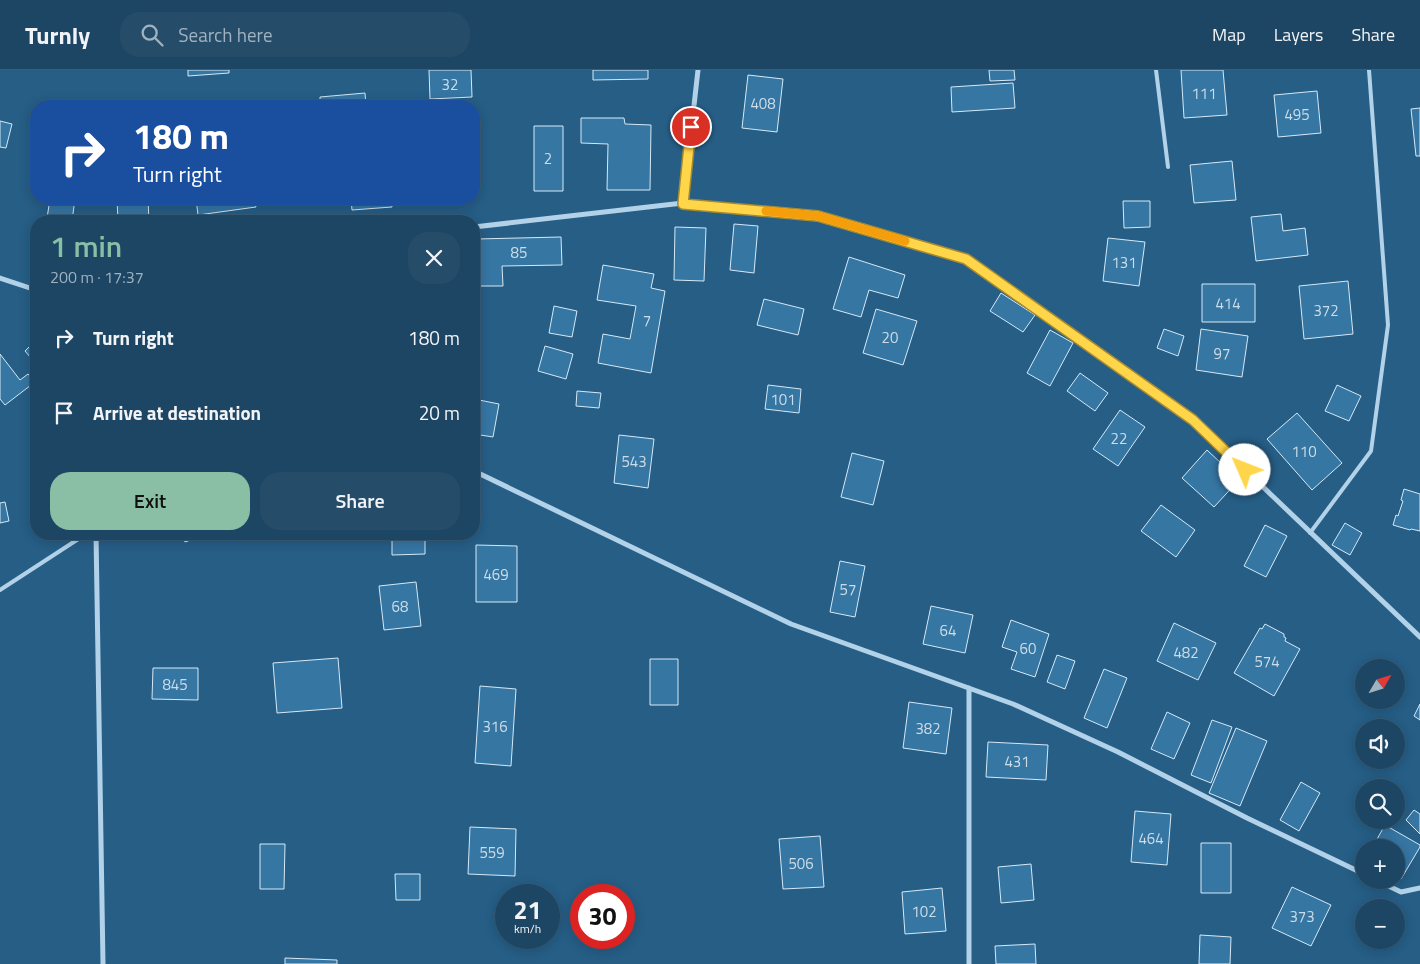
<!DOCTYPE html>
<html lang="en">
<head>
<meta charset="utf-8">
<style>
  body { margin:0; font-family:"Titillium Web",sans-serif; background:#254d6a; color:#f1f3f6; height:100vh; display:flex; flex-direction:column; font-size:19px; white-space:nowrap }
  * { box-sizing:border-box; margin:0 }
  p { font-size:16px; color:#a0b1bf }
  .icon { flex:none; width:28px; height:28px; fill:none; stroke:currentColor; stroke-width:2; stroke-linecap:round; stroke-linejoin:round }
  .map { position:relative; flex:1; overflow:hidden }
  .sheet { position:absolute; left:30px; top:145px; width:450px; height:325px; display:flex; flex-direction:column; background:#1c4664; border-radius:20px; box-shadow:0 2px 12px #0003,0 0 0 1px #3a5e78 }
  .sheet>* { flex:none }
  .hud { position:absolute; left:30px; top:30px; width:450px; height:105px; border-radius:20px; box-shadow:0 2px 12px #0003,0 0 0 1px #3a5e78; background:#1a4fa0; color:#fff; overflow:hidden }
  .needle { width:32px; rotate:51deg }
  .controls { position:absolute; left:1355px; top:589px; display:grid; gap:10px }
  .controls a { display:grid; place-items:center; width:50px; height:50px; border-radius:50%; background:#1c4664; box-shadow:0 2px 12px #0003,0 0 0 1px #3a5e78; font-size:25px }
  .speed { position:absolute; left:495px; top:814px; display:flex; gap:10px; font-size:25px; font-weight:700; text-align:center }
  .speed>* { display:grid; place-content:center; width:65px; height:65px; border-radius:50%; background:#1c4664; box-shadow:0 2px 12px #0003,0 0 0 1px #3a5e78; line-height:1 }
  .speed small { font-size:12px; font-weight:400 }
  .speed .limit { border:8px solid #d22; background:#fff; color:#111 }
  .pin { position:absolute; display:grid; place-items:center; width:42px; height:42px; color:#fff; margin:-21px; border:2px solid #fff; border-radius:50%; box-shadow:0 1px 5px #0007 }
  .me { position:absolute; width:55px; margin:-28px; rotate:314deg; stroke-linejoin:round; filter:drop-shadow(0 0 4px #0008) }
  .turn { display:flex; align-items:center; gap:18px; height:105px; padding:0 20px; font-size:22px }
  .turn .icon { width:65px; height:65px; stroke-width:2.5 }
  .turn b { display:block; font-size:35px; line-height:42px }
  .round { display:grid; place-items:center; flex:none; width:52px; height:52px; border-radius:20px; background:#254d6a }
  .overview { display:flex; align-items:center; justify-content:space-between; height:85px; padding:0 20px }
  h1 { font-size:30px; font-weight:600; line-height:38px; color:#8abfa5 }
  .cta { display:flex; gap:10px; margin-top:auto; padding:10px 20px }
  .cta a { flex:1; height:58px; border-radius:20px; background:#8abfa5; color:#111; font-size:20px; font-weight:600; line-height:58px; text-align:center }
  .cta a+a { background:#254d6a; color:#f1f3f6 }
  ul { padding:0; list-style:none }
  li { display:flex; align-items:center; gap:15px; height:75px; padding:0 20px }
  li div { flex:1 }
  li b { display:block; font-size:19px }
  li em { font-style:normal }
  header { display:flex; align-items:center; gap:30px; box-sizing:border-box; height:70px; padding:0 25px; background:#1c4664; border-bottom:1px solid #3a5e78 }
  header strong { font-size:24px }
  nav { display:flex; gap:28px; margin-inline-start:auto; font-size:18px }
  .search { width:350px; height:45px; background:#254d6a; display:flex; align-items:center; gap:12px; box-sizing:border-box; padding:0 18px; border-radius:20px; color:#a0b1bf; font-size:19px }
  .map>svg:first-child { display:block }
  .building { fill:#3676a3; stroke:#d5e9f6 }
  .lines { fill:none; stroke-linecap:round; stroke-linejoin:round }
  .lane { stroke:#b1d2e8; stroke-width:4 }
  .street { stroke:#b1d2e8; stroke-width:5 }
  .route-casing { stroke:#a68a30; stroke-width:12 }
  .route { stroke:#ffd54a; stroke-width:9 }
  .slow { stroke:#f59e0b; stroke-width:9 }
  .labels { text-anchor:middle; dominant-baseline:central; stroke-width:5; stroke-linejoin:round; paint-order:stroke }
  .number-label { font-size:15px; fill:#cddde8 }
</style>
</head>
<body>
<header>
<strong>Turnly</strong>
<div class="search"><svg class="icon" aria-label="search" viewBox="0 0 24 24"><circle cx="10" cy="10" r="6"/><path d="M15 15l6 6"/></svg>Search here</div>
<nav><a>Map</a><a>Layers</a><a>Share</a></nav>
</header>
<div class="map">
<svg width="1420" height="894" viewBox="0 0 1420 894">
  <rect width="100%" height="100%" fill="#265e86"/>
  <path class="building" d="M188 0H229V3L188 6Z
    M429 0H471L472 27 430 29Z
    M593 0H648V9L593 10Z
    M989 0H1014L1015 10 990 11Z
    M1181 0H1223L1227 45 1184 48Z
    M748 5 783 9 777 62 742 58Z
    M1013 13 1015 38 952 42 951 17Z
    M1317 21 1321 63 1278 67 1274 25Z
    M365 23 366 36H320V27Z
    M1420 38V86H1416L1411 39Z
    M581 48H624L625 54 651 55 650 120H607L608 74 581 73Z
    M0 51 12 54 6 78 0 77Z
    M534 56H563V121H534Z
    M1232 91 1236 130 1194 133 1190 95Z
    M50 129H75L72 151H63L47 148Z
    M117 129H148L149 151H118Z
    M196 129H254L256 137 198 145Z
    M351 129H391L392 137 352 140Z
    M1123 131H1150V157L1124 158Z
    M1281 144 1283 161 1305 158 1308 185 1256 191 1251 147Z
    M734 154 758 156 754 203 730 200Z
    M675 157 706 158 704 211 674 210Z
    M561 167 562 195 502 196 503 216H478L476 169Z
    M1108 168 1145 172 1139 216 1103 211Z
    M849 187 905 205 898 228 869 220 861 247 833 239Z
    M603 195 654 204 651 218 665 221 651 303 598 293 603 264 630 269 636 236 597 230Z
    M1348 211 1353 264 1304 269 1299 216Z
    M1202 214H1255V252H1202Z
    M1001 223 1035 245 1023 262 990 241Z
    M764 229 804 239 798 265 757 255Z
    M554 236 577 241 572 267 549 263Z
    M876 239 917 251 903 295 863 283Z
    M1164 259 1184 266 1178 286 1157 278Z
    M1201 259 1248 266 1242 307 1196 300Z
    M1050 260 1073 273 1050 316 1027 303Z
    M36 270V294L25 281Z
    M545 276 573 284 566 309 538 301Z
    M0 284 20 310 28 304 35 312 5 335 0 329Z
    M1080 303 1108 323 1095 341 1067 321Z
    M768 315 801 319 799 343 765 339Z
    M1337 315 1361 326 1349 351 1325 341Z
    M577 321 601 323 599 338 576 336Z
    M474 329 499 334 493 367 474 364Z
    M1120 340 1145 357 1118 396 1093 379Z
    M1297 343 1342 393 1312 420 1267 369Z
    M619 365 654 369 648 418 614 413Z
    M1207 380 1239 410 1214 437 1182 408Z
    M852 383 884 391 873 435 841 427Z
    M1404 419 1420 424V461L1411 459 1410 460 1393 455 1396 445 1398 446 1403 431 1401 430Z
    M5 432 9 451 0 453V433Z
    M1161 435 1195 460 1176 487 1141 461Z
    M1345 453 1362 463 1350 485 1332 475Z
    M1265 455 1287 466 1266 507 1244 496Z
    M182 464H208L185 472Z
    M392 464H425V484L392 485Z
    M476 475 517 476V532H476Z
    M840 491 865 496 855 547 830 542Z
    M416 512 421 556 384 560 379 516Z
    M931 536 973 545 965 583 923 574Z
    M1011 550 1049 564 1035 607 1011 599 1017 582 1002 577Z
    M1174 553 1216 573 1198 610 1157 591Z
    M1265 554 1284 564V567L1286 568 1285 571 1300 579 1274 626 1234 603 1260 558 1262 559Z
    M1057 585 1075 591 1065 619 1047 612Z
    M338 588 342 638 277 643 273 593Z
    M650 589H678V635H650Z
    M153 598H198V630L152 629Z
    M1104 599 1127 608 1107 658 1084 648Z
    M480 616 516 619 511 696 475 693Z
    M909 632 952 638 946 684 903 678Z
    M1420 634V650L1414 646Z
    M1167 642 1190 653 1174 689 1151 679Z
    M1212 650 1232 657 1211 713 1191 705Z
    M1236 658 1267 671 1240 736 1209 723Z
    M988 672 1048 675 1046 710 986 707Z
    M1301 712 1320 723 1299 761 1280 750Z
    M1414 740 1420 744V764L1406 750Z
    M1135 741 1171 744 1167 795 1131 792Z
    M1385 755 1420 775V777L1401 809 1396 806V778H1372Z
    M470 757 516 759 515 806 468 804Z
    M820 766 824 817 783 819 779 769Z
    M1201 773H1231V823H1201Z
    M260 774H285L284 819H260Z
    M1031 794 1034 830 1001 833 998 797Z
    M395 804H420V830H396Z
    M1292 817 1331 835 1311 876 1272 858Z
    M942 818 946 861 905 864 902 822Z
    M1200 865 1231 867 1230 894H1199Z
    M1035 874 1036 894H996L995 876Z
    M285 888 337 890V894H285Z"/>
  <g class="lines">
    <path class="lane" d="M1156 0 1168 97
      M1310 463 1371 381 1388 255 1369 0
      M0 520 86 464"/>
    <path class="street" d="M683 133 698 0
      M474 157 683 133 818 146 966 189 1193 350 1420 567
      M0 208 36 220
      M474 401 791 554 1013 634 1118 682 1247 748 1364 804
      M96 464 103 894
      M1376 810 1401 822 1420 818
      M969 894V618"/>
  </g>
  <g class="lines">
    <defs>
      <path id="route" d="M691 57 683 134 818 146 966 189 1193 350 1245 400"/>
    </defs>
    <use href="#route" class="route-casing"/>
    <use href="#route" class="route"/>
    <path class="slow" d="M766 141 818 146 905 171"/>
  </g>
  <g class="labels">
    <g class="number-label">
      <text x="450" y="14">32</text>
      <text x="1204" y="23">111</text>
      <text x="763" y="33">408</text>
      <text x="1297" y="44">495</text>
      <text x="548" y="88">2</text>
      <text x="519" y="182">85</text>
      <text x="1124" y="192">131</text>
      <text x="1228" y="233">414</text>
      <text x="1326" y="240">372</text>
      <text x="647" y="250">7</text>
      <text x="890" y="267">20</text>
      <text x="1222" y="283">97</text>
      <text x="783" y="329">101</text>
      <text x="1119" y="368">22</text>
      <text x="1304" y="381">110</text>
      <text x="634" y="391">543</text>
      <text x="496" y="504">469</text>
      <text x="848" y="519">57</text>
      <text x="400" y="536">68</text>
      <text x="948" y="560">64</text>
      <text x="1028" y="578">60</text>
      <text x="1186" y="582">482</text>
      <text x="1267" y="591">574</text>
      <text x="175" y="614">845</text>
      <text x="495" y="656">316</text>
      <text x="928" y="658">382</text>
      <text x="1017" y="691">431</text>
      <text x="1151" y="768">464</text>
      <text x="492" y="782">559</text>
      <text x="801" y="793">506</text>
      <text x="924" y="841">102</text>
      <text x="1302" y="846">373</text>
    </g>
  </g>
</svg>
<div class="controls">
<a><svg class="needle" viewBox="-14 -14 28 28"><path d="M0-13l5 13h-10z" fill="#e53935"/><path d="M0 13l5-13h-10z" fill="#a0b1bf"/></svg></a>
<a><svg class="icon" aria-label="sound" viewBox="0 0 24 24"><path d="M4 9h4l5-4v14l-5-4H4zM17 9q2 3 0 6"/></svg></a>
<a><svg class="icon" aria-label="search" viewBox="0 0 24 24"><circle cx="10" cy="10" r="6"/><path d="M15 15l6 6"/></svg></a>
<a>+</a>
<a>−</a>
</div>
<div class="speed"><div>21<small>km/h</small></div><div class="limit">30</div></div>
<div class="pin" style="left:691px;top:57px;background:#d93025"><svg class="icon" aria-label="arrive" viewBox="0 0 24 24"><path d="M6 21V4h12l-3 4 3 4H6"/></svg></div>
<svg class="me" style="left:1245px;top:400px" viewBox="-20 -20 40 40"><circle r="19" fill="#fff"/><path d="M0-13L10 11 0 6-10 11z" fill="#ffd54a"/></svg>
<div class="hud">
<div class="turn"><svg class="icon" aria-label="right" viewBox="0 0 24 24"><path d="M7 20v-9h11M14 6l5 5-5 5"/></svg><div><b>180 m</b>Turn right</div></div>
</div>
<section class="sheet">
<div class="overview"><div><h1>1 min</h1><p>200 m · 17:37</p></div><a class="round"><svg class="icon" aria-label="close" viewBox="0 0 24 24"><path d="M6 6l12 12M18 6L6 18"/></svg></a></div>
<ul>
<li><svg class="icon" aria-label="right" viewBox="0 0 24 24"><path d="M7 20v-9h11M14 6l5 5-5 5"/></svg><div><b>Turn right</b></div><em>180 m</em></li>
<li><svg class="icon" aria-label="arrive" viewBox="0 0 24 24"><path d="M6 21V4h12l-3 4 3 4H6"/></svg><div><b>Arrive at destination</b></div><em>20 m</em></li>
</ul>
<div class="cta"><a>Exit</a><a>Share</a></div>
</section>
</div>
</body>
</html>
